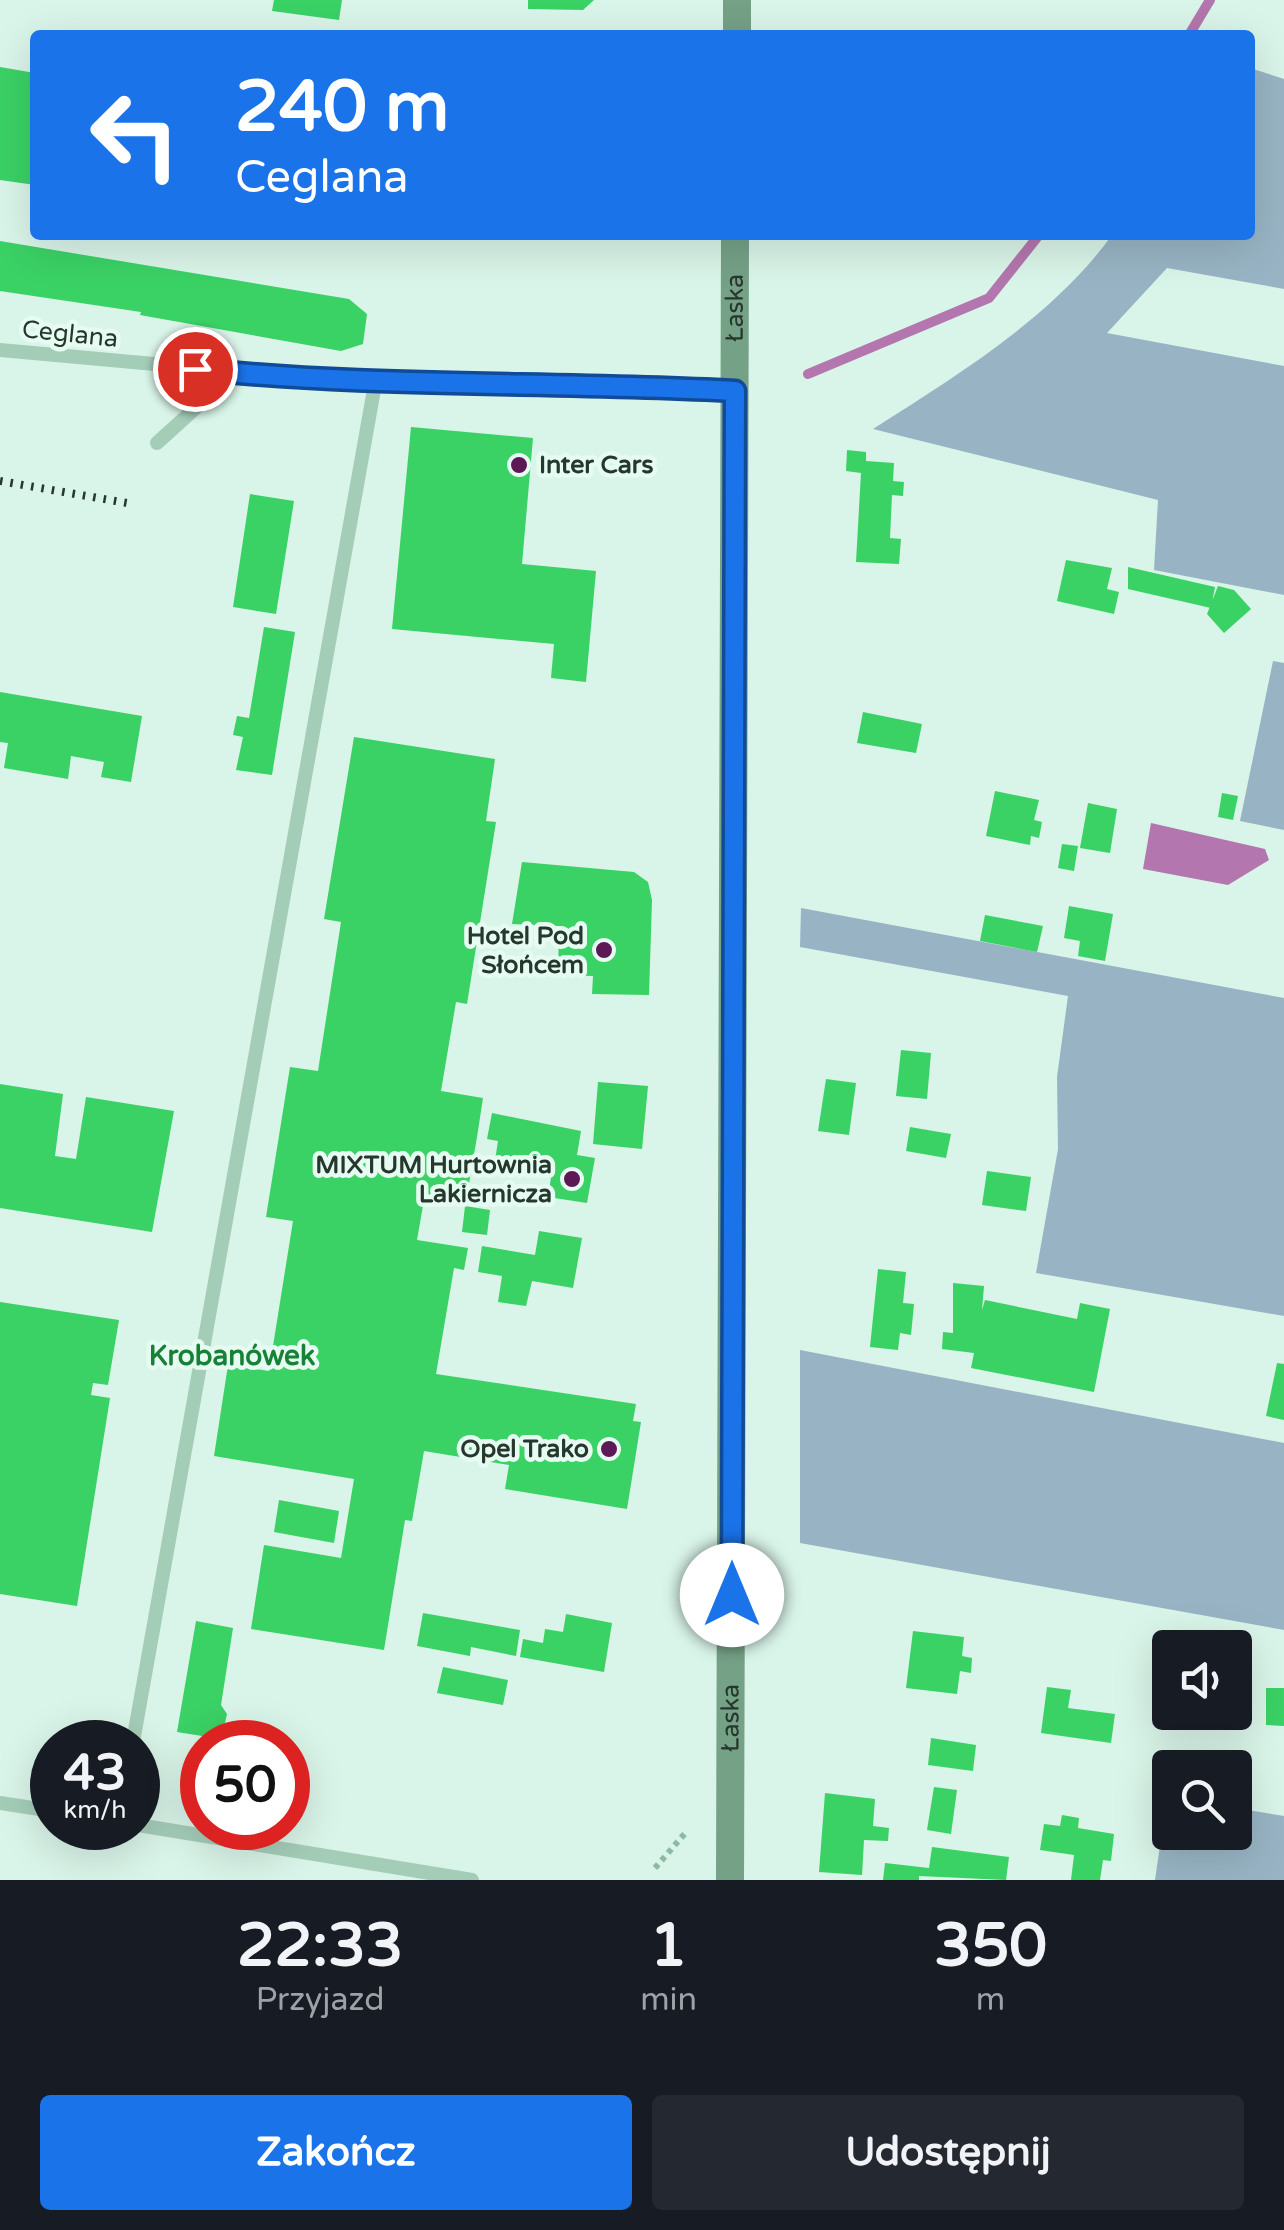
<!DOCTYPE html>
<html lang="pl">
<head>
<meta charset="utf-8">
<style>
  body { margin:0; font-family:"Varela Round",sans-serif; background:#242831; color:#f1f3f6; height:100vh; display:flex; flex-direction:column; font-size:38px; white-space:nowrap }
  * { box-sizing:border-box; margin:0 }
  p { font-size:32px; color:#9ea1a6 }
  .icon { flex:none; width:55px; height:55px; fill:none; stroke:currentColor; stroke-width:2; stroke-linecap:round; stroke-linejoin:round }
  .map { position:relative; height:1880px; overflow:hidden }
  .drawer { display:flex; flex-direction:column; background:#171b24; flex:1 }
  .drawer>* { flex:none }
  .top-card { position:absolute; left:30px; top:30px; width:1225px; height:210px; border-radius:10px; box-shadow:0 10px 40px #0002; background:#1a73e8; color:#fff; overflow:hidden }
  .controls { position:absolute; left:1152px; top:1630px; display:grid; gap:20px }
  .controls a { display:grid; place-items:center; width:100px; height:100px; border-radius:10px; background:#171b24; box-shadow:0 10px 40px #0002; font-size:50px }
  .speed { position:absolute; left:30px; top:1720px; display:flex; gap:20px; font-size:50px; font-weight:700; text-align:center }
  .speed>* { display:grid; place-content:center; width:130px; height:130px; border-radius:50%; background:#171b24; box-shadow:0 10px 40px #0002; line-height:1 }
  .speed small { font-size:25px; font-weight:400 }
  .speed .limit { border:15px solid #d22; background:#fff; color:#111 }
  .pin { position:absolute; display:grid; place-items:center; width:85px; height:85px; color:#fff; margin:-42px; border:5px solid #fff; border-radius:50%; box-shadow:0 2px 10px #0007 }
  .me { position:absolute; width:110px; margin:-55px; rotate:0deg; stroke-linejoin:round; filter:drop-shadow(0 0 8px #0008) }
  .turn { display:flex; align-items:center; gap:35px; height:210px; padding:0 40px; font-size:45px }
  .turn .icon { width:130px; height:130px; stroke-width:2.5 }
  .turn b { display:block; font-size:70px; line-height:85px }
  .eta { display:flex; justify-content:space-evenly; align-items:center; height:170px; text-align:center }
  .eta b { font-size:60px; font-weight:700; line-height:70px }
  .cta { display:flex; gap:20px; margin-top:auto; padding:20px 40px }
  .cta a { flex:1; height:115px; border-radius:10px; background:#1a73e8; color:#fff; font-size:40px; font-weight:700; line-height:115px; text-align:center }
  .cta a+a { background:#242831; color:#f1f3f6 }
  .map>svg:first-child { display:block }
  .green { fill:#98b4c4 }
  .water { fill:#b376ae }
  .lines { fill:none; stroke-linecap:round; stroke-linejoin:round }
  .stream { stroke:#b376ae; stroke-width:10 }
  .building { fill:#3ad165 }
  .path { stroke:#8eb9a2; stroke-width:6; stroke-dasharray:5 5; stroke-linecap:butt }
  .service { stroke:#a4cdb8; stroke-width:14 }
  .secondary { stroke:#75a187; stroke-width:28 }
  .rail { stroke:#26382d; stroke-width:8; stroke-dasharray:2.5 8; stroke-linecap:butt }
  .route-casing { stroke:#114b97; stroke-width:25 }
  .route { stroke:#1a73e8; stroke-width:18 }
  .poi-dot { fill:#5d1856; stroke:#e6fbf2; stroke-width:4 }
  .labels { text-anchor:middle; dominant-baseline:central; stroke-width:9; stroke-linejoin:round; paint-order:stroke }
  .street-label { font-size:25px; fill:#26382d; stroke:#e6fbf2 }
  .poi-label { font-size:25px; font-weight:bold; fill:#26382d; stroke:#e6fbf2; text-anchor:end }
  .neighbourhood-label { font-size:28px; font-weight:bold; fill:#178235; stroke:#e6fbf2 }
</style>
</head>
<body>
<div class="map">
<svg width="1284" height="1880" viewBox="0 0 1284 1880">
  <rect width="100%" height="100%" fill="#d9f4e8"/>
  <path class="green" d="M1250 68 1284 79V289L1167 268 1107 333 1284 366V595L1154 570 1158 500 873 429C957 375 1052 318 1112 235H1250Z
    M1273 661 1284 663V830L1240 821Z
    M801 908 1284 998V1316L1036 1273 1058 1149 1057 1077 1068 996 800 947Z
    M800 1350 1284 1443V1630L800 1543Z
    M1167 1797 1170 1832H1235V1808L1284 1816V1880H1155Z"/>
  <path class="water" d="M1151 823 1265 849 1269 860 1228 885 1143 869Z"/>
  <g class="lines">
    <path class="stream" d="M1189 35 1210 0
      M808 374 989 298 1039 235"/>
  </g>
  <path class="building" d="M274 0H342L339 20 272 11Z
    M528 0H594L583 10 528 9Z
    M0 67 35 73V185L0 180Z
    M0 241 349 299 367 314 363 344 341 351 140 315 141 312 0 291Z
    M411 427 533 438 522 564 596 571 586 682 551 678 554 644 392 629Z
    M847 450 866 452V461L894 463 893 481 904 482 903 496 892 495 890 538 901 539 899 564 856 562 861 473 846 471Z
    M250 494 294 501 276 614 233 607Z
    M1066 560 1112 568 1107 589 1119 592 1114 614 1057 601Z
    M1128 567 1215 587 1211 608 1128 589Z
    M1218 586 1234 590 1251 609 1224 633 1207 614Z
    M264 627 295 632 272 775 236 770 243 737 233 735 237 716 249 718Z
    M0 692 142 716 131 782 101 777 104 762 71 756 68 779 4 768 8 743 0 742Z
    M863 712 922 724 916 753 857 743Z
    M354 737 495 759 486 821 496 822 467 1004 456 1002 441 1091 483 1098 477 1137 466 1201 425 1194 417 1240 468 1248 464 1270 454 1268 436 1374 636 1404 633 1421 641 1422 627 1509 505 1489 509 1465 424 1451 412 1521 405 1520 384 1650 251 1629 264 1545 341 1558 354 1479 214 1456 228 1365 269 1371 293 1221 266 1217 290 1067 318 1071 341 922 324 919Z
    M995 791 1039 800 1034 820 1042 822 1039 838 1031 836 1030 845 986 836Z
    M1222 793 1238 796 1233 820 1218 817Z
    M1088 803 1117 809 1110 853 1080 848Z
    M1062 844 1078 846 1074 871 1058 868Z
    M522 862 634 872 648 882 652 900 649 995 592 994 593 976 558 975 559 926 512 924Z
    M1069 906 1113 914 1105 961 1078 956 1080 941 1064 938Z
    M985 915 1043 926 1037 952 980 941Z
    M901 1050 931 1053 927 1099 896 1096Z
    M826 1079 856 1083 849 1135 818 1131Z
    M598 1082 648 1086 642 1149 593 1144Z
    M0 1084 63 1094 55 1156 76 1159 86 1097 174 1111 152 1232 0 1208Z
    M492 1113 581 1131 577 1155 595 1158 587 1203 548 1197 552 1171 532 1168 531 1173 494 1167 498 1141 487 1139Z
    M910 1127 951 1134 946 1158 906 1151Z
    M987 1171 1031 1177 1026 1211 982 1205Z
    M465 1206 490 1210 487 1235 462 1232Z
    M539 1231 582 1238 573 1288 532 1281 526 1306 498 1302 502 1276 478 1272 482 1246 535 1255Z
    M878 1269 906 1272 903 1303 914 1304 911 1335 900 1333 898 1350 870 1347Z
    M953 1283 984 1286 982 1310 985 1300 1077 1319 1080 1303 1110 1309 1094 1392 971 1368 974 1353 942 1349 943 1332 953 1333Z
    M0 1302 119 1320 108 1385 93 1383 91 1395 110 1398 77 1606 0 1594Z
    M1277 1363 1284 1364V1420L1266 1416Z
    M279 1500 339 1511 334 1543 274 1532Z
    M423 1613 520 1630 516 1656 471 1647 470 1656 417 1646Z
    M566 1614 612 1623 604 1672 520 1657 523 1639 543 1643 545 1629 563 1632Z
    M196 1621 233 1628 221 1705 227 1714 225 1723 216 1730 215 1738 177 1732Z
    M913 1631 964 1637 962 1656 972 1658 971 1673 960 1671 957 1694 906 1688Z
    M443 1667 508 1680 503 1705 437 1693Z
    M1047 1687 1071 1690 1068 1708 1115 1714 1111 1743 1041 1733Z
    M1266 1688H1284V1726L1266 1725Z
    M931 1738 976 1745 973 1771 928 1765Z
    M1235 1775 1242 1776 1237 1804H1235Z
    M934 1787 957 1790 951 1834 927 1830Z
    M825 1793 875 1799 873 1826 889 1828 888 1841 864 1840 862 1875 819 1872Z
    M1062 1815 1079 1818 1078 1828 1114 1834 1111 1861 1103 1860 1100 1880H1071L1074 1855 1040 1850 1044 1824 1060 1826Z
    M932 1847 1009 1857 1006 1880 919 1876V1880H883L885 1863 929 1868Z"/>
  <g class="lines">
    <path class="path" d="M655 1868 687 1831"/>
    <path class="service" d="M0 350 375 384 621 385 735 391
      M157 443 234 373
      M133 1742 375 384
      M0 1803 52 1811
      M138 1825 472 1880"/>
    <g class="secondary">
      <path d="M737 35V0"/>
      <path id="s1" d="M730 1880 735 235"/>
    </g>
    <path class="rail" d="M0 481 127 503"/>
  </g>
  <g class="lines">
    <defs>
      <path id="route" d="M195 369C375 388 555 381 735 391L732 1595"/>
    </defs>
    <use href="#route" class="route-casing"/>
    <use href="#route" class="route"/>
  </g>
  <g class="poi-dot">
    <circle cx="519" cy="465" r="10"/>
    <circle cx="604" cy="950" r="10"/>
    <circle cx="572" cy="1179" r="10"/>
    <circle cx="609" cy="1449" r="10"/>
  </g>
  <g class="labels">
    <g class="street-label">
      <text stroke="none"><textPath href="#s1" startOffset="1572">Łaska</textPath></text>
      <text transform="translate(70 334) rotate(6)">Ceglana</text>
      <text stroke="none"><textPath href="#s1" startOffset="162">Łaska</textPath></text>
    </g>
    <g class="poi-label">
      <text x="539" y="465" text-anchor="start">Inter Cars</text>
      <text x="584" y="936">Hotel Pod<tspan x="584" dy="29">Słońcem</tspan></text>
      <text x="552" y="1165">MIXTUM Hurtownia<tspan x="552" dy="29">Lakiernicza</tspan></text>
      <text x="589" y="1449">Opel Trako</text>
    </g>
    <g class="neighbourhood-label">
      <text x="232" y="1356">Krobanówek</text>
    </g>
  </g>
</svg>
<div class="controls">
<a><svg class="icon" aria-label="sound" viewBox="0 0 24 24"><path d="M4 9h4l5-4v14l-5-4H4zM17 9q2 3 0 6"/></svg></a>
<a><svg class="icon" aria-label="search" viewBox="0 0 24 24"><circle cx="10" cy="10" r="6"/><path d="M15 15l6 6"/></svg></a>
</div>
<div class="speed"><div>43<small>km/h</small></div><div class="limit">50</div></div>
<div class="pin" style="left:195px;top:369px;background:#d93025"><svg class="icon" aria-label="arrive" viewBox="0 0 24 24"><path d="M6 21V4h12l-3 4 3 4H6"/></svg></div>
<svg class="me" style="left:732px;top:1595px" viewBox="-20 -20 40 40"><circle r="19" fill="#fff"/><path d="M0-13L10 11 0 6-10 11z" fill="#1a73e8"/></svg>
<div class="top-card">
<div class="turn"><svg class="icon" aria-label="left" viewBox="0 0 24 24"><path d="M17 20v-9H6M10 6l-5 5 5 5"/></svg><div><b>240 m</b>Ceglana</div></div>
</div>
</div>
<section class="drawer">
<div class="eta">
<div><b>22:33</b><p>Przyjazd</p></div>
<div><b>1</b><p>min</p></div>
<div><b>350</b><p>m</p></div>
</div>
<div class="cta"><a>Zakończ</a><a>Udostępnij</a></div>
</section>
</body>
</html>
